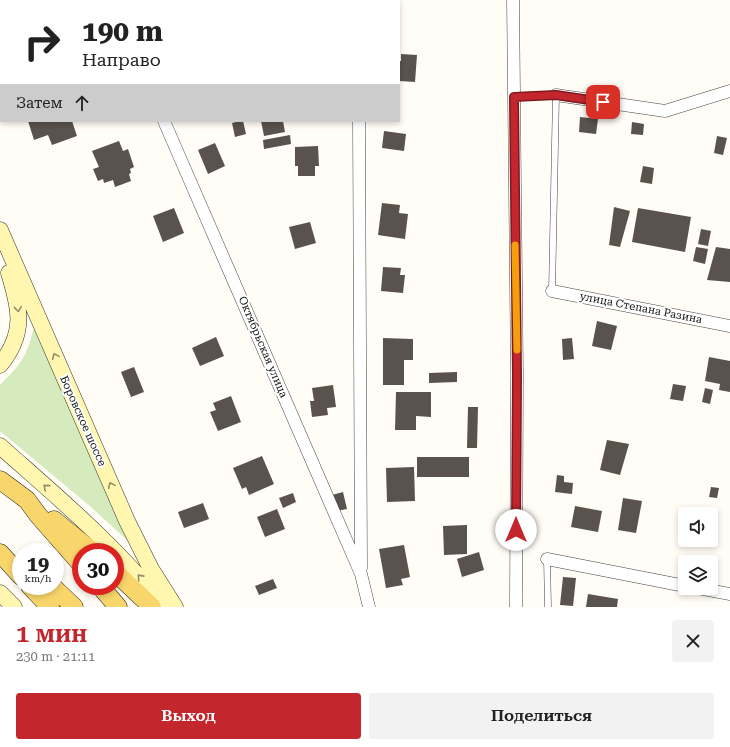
<!DOCTYPE html>
<html lang="ru">
<head>
<meta charset="utf-8">
<style>
  body { margin:0; font-family:"Roboto Serif",serif; background:#f2f2f2; color:#222; height:100vh; display:flex; flex-direction:column; font-size:15px; white-space:nowrap }
  * { box-sizing:border-box; margin:0 }
  p { font-size:13px; color:#767676 }
  .icon { flex:none; width:22px; height:22px; fill:none; stroke:currentColor; stroke-width:2; stroke-linecap:round; stroke-linejoin:round }
  .map { position:relative; height:607px; overflow:hidden }
  .details { display:flex; flex-direction:column; background:#fff; flex:1 }
  .details>* { flex:none }
  .hud { position:absolute; left:0px; top:0px; width:400px; height:122px; box-shadow:0 2px 6px #0003; background:#fff; color:#222; overflow:hidden }
  .controls { position:absolute; left:678px; top:507px; display:grid; gap:8px }
  .controls a { display:grid; place-items:center; width:40px; height:40px; border-radius:4px; background:#fff; box-shadow:0 2px 6px #0003; font-size:20px }
  .speed { position:absolute; left:12px; top:543px; display:flex; gap:8px; font-size:20px; font-weight:700; text-align:center }
  .speed>* { display:grid; place-content:center; width:52px; height:52px; border-radius:50%; background:#fff; box-shadow:0 2px 6px #0003; line-height:1 }
  .speed small { font-size:10px; font-weight:400 }
  .speed .limit { border:6px solid #d22; background:#fff; color:#111 }
  .pin { position:absolute; display:grid; place-items:center; width:34px; height:34px; color:#fff; margin:-17px; border-radius:8px; box-shadow:0 2px 6px #0006 }
  .me { position:absolute; width:44px; margin:-22px; rotate:0deg; stroke-linejoin:round; filter:drop-shadow(0 0 3px #0008) }
  .turn { display:flex; align-items:center; gap:14px; height:84px; padding:0 16px; font-size:18px }
  .turn .icon { width:52px; height:52px; stroke-width:2.5 }
  .turn b { display:block; font-size:28px; line-height:34px }
  .then { display:flex; align-items:center; height:38px; padding:0 16px; background:#0003; gap:8px; font-size:15px }
  .round { display:grid; place-items:center; flex:none; width:42px; height:42px; border-radius:4px; background:#f2f2f2 }
  .head { display:flex; align-items:center; justify-content:space-between; height:68px; padding:0 16px }
  h1 { font-size:24px; font-weight:600; line-height:30px; color:#c4262e }
  .action { display:flex; gap:8px; margin-top:auto; padding:8px 16px }
  .action a { flex:1; height:46px; border-radius:4px; background:#c4262e; color:#fff; font-size:16px; font-weight:600; line-height:46px; text-align:center }
  .action a+a { background:#f2f2f2; color:#222 }
  .map>svg:first-child { display:block }
  .green { fill:#d5ebbd }
  .building { fill:#5a524d }
  .lines { fill:none; stroke-linecap:round; stroke-linejoin:round }
  .service-casing { stroke:#444; stroke-width:7 }
  .minor-casing { stroke:#444; stroke-width:13 }
  .secondary-casing { stroke:#333; stroke-width:17 }
  .primary-casing { stroke:#222; stroke-width:19 }
  .service { stroke:#fff; stroke-width:6 }
  .minor { stroke:#fff; stroke-width:12 }
  .secondary { stroke:#fff6b0; stroke-width:16 }
  .primary { stroke:#f9d66b; stroke-width:18 }
  .oneway { stroke:#948f68 }
  .route-casing { stroke:#7f191e; stroke-width:10 }
  .route { stroke:#c4262e; stroke-width:7 }
  .slow { stroke:#f59e0b; stroke-width:7 }
  .labels { text-anchor:middle; dominant-baseline:central; stroke-width:4; stroke-linejoin:round; paint-order:stroke }
  .street-label { font-size:11px; fill:#111; stroke:#fff }
</style>
</head>
<body>
<div class="map">
<svg width="730" height="607" viewBox="0 0 730 607">
  <rect width="100%" height="100%" fill="#fffdf5"/>
  <path class="green" d="M34 326 127 540 91 507 0 431V385C21 365 28 354 34 326Z"/>
  <path class="building" d="M401 54 417 55 415 82 399 81V61H401Z
    M580 117 598 119 596 134 579 132Z
    M28 121H72L77 136 52 145 48 135 34 140Z
    M240 121H243L246 134 235 137 232 123Z
    M261 121H283L285 132 264 136Z
    M632 122 644 124 643 135 631 134Z
    M384 131 406 134 404 151 382 148Z
    M290 135 291 144 264 149 263 140Z
    M717 136 727 138 723 155 714 153Z
    M119 141 123 151 128 149 134 167 130 169 131 173 129 174 131 181 115 187 113 180 104 183 103 179 98 181 93 169 99 167 92 151Z
    M215 143 225 166 208 174 198 150Z
    M318 146 319 166H315V176H298V166H295V147Z
    M643 166 654 168 652 184 640 182Z
    M382 203 400 205 399 213 408 214 405 239 378 235Z
    M614 207 630 211 620 247 609 245Z
    M174 208 184 233 163 242 153 216Z
    M638 208 691 217 685 252 632 242Z
    M310 222 316 243 295 249 289 227Z
    M701 229 711 231 708 246 698 244Z
    M696 247 708 249 705 264 693 261Z
    M716 247 730 249V282L707 280Z
    M383 267 401 268 400 275H405L403 293 381 291Z
    M597 321 617 326 611 350 592 346Z
    M216 337 224 356 200 366 192 348Z
    M383 338 413 339V360H404V385H383Z
    M572 338 574 359 563 360 562 339Z
    M709 357 730 361V392L719 390 720 384 705 381Z
    M134 367 144 392 131 397 121 372Z
    M457 372V382L429 383V373Z
    M673 384 686 386 683 401 670 399Z
    M333 385 336 407 327 408 328 415 312 417 310 401H314L312 388Z
    M705 388 713 390 710 404 702 402Z
    M396 392H431V417L416 416V430H395Z
    M231 396 241 422 218 431 210 412 216 410 213 403Z
    M468 407H478L477 448H467Z
    M607 440 629 444 620 475 600 470Z
    M262 456 274 484 249 495 246 487 242 489 233 468Z
    M417 457H469V477H417Z
    M414 467 415 501 387 502 386 468Z
    M557 475 564 476V482L573 483 572 494 555 492Z
    M711 487 719 488 717 498 709 497Z
    M343 492 347 509 336 511 332 495Z
    M293 493 296 502 283 508 279 498Z
    M623 498 642 501 636 533 618 530Z
    M203 503 209 519 184 528 178 512Z
    M575 506 602 511 598 532 571 527Z
    M277 509 285 529 265 537 257 517Z
    M467 525V554L444 555 443 526Z
    M404 545 410 577 401 579 403 585 386 588 379 549Z
    M479 552 484 570 462 577 457 559Z
    M563 577 576 578 573 606 560 605Z
    M273 579 277 588 259 595 255 586Z
    M588 594 618 599 617 607H586Z"/>
  <g class="lines">
    <defs>
      <path id="service" d="M514 97 556 95 552 291
        M547 559 548 607"/>
      <path id="minor" d="M112 0V1
        M359 0V1
        M513 0 517 376 516 607
        M556 95 665 111 730 91
        M164 121 361 574 369 607
        M359 121 361 568
        M552 291 730 326
        M547 559 685 586
        M698 588 730 594"/>
      <path id="secondary" d="M0 230 127 521 151 569 175 607
        M0 365C26 333 20 309 9 273
        M0 446C56 496 114 544 161 603
        M0 593 14 607"/>
      <path id="primary" d="M0 480 27 500 38 515 81 564
        M54 520 93 552
        M0 553 21 576
        M115 572 152 607
        M30 586 50 607
        M52 586 74 607
        M100 586 118 607"/>
    </defs>
    <use href="#service" class="service-casing"/>
    <use href="#minor" class="minor-casing"/>
    <use href="#secondary" class="secondary-casing"/>
    <use href="#primary" class="primary-casing"/>
    <use href="#service" class="service"/>
    <use href="#minor" class="minor"/>
    <use href="#secondary" class="secondary"/>
    <use href="#primary" class="primary"/>
  </g>
  <defs><path id="oneway-chevron" d="M-2-3.5L2.5 0L-2 3.5" fill="none" stroke-width="1.6" stroke-linecap="round" stroke-linejoin="round"/></defs>
  <g class="oneway">
    <use href="#oneway-chevron" transform="translate(18 309) rotate(84)"/>
    <use href="#oneway-chevron" transform="translate(55 356) rotate(-114)"/>
    <use href="#oneway-chevron" transform="translate(111 485) rotate(-114)"/>
    <use href="#oneway-chevron" transform="translate(46 487) rotate(-139)"/>
    <use href="#oneway-chevron" transform="translate(140 577) rotate(-132)"/>
  </g>
  <g class="lines">
    <defs>
      <path id="route" d="M516 530 517 376 514 97 556 95 603 102"/>
    </defs>
    <use href="#route" class="route-casing"/>
    <use href="#route" class="route"/>
    <path class="slow" d="M515 245 517 350"/>
  </g>
  <g class="labels">
    <g class="street-label">
      <text transform="translate(641 308) rotate(11)">улица Степана Разина</text>
      <text transform="translate(263 347) rotate(67)">Октябрьская улица</text>
      <text transform="translate(83 421) rotate(66)">Боровское шоссе</text>
    </g>
  </g>
</svg>
<div class="controls">
<a><svg class="icon" aria-label="sound" viewBox="0 0 24 24"><path d="M4 9h4l5-4v14l-5-4H4zM17 9q2 3 0 6"/></svg></a>
<a><svg class="icon" aria-label="layers" viewBox="0 0 24 24"><path d="M12 4l9 5-9 5-9-5zM3 14l9 5 9-5"/></svg></a>
</div>
<div class="speed"><div>19<small>km/h</small></div><div class="limit">30</div></div>
<div class="pin" style="left:603px;top:102px;background:#d93025"><svg class="icon" aria-label="arrive" viewBox="0 0 24 24"><path d="M6 21V4h12l-3 4 3 4H6"/></svg></div>
<svg class="me" style="left:516px;top:530px" viewBox="-20 -20 40 40"><circle r="19" fill="#fff"/><path d="M0-13L10 11 0 6-10 11z" fill="#c4262e"/></svg>
<div class="hud">
<div class="turn"><svg class="icon" aria-label="right" viewBox="0 0 24 24"><path d="M7 20v-9h11M14 6l5 5-5 5"/></svg><div><b>190 m</b>Направо</div></div>
<div class="then">Затем<svg class="icon" aria-label="ahead" viewBox="0 0 24 24"><path d="M12 20V5M6 11l6-6 6 6"/></svg></div>
</div>
</div>
<section class="details">
<div class="head"><div><h1>1 мин</h1><p>230 m · 21:11</p></div><a class="round"><svg class="icon" aria-label="close" viewBox="0 0 24 24"><path d="M6 6l12 12M18 6L6 18"/></svg></a></div>
<div class="action"><a>Выход</a><a>Поделиться</a></div>
</section>
</body>
</html>
